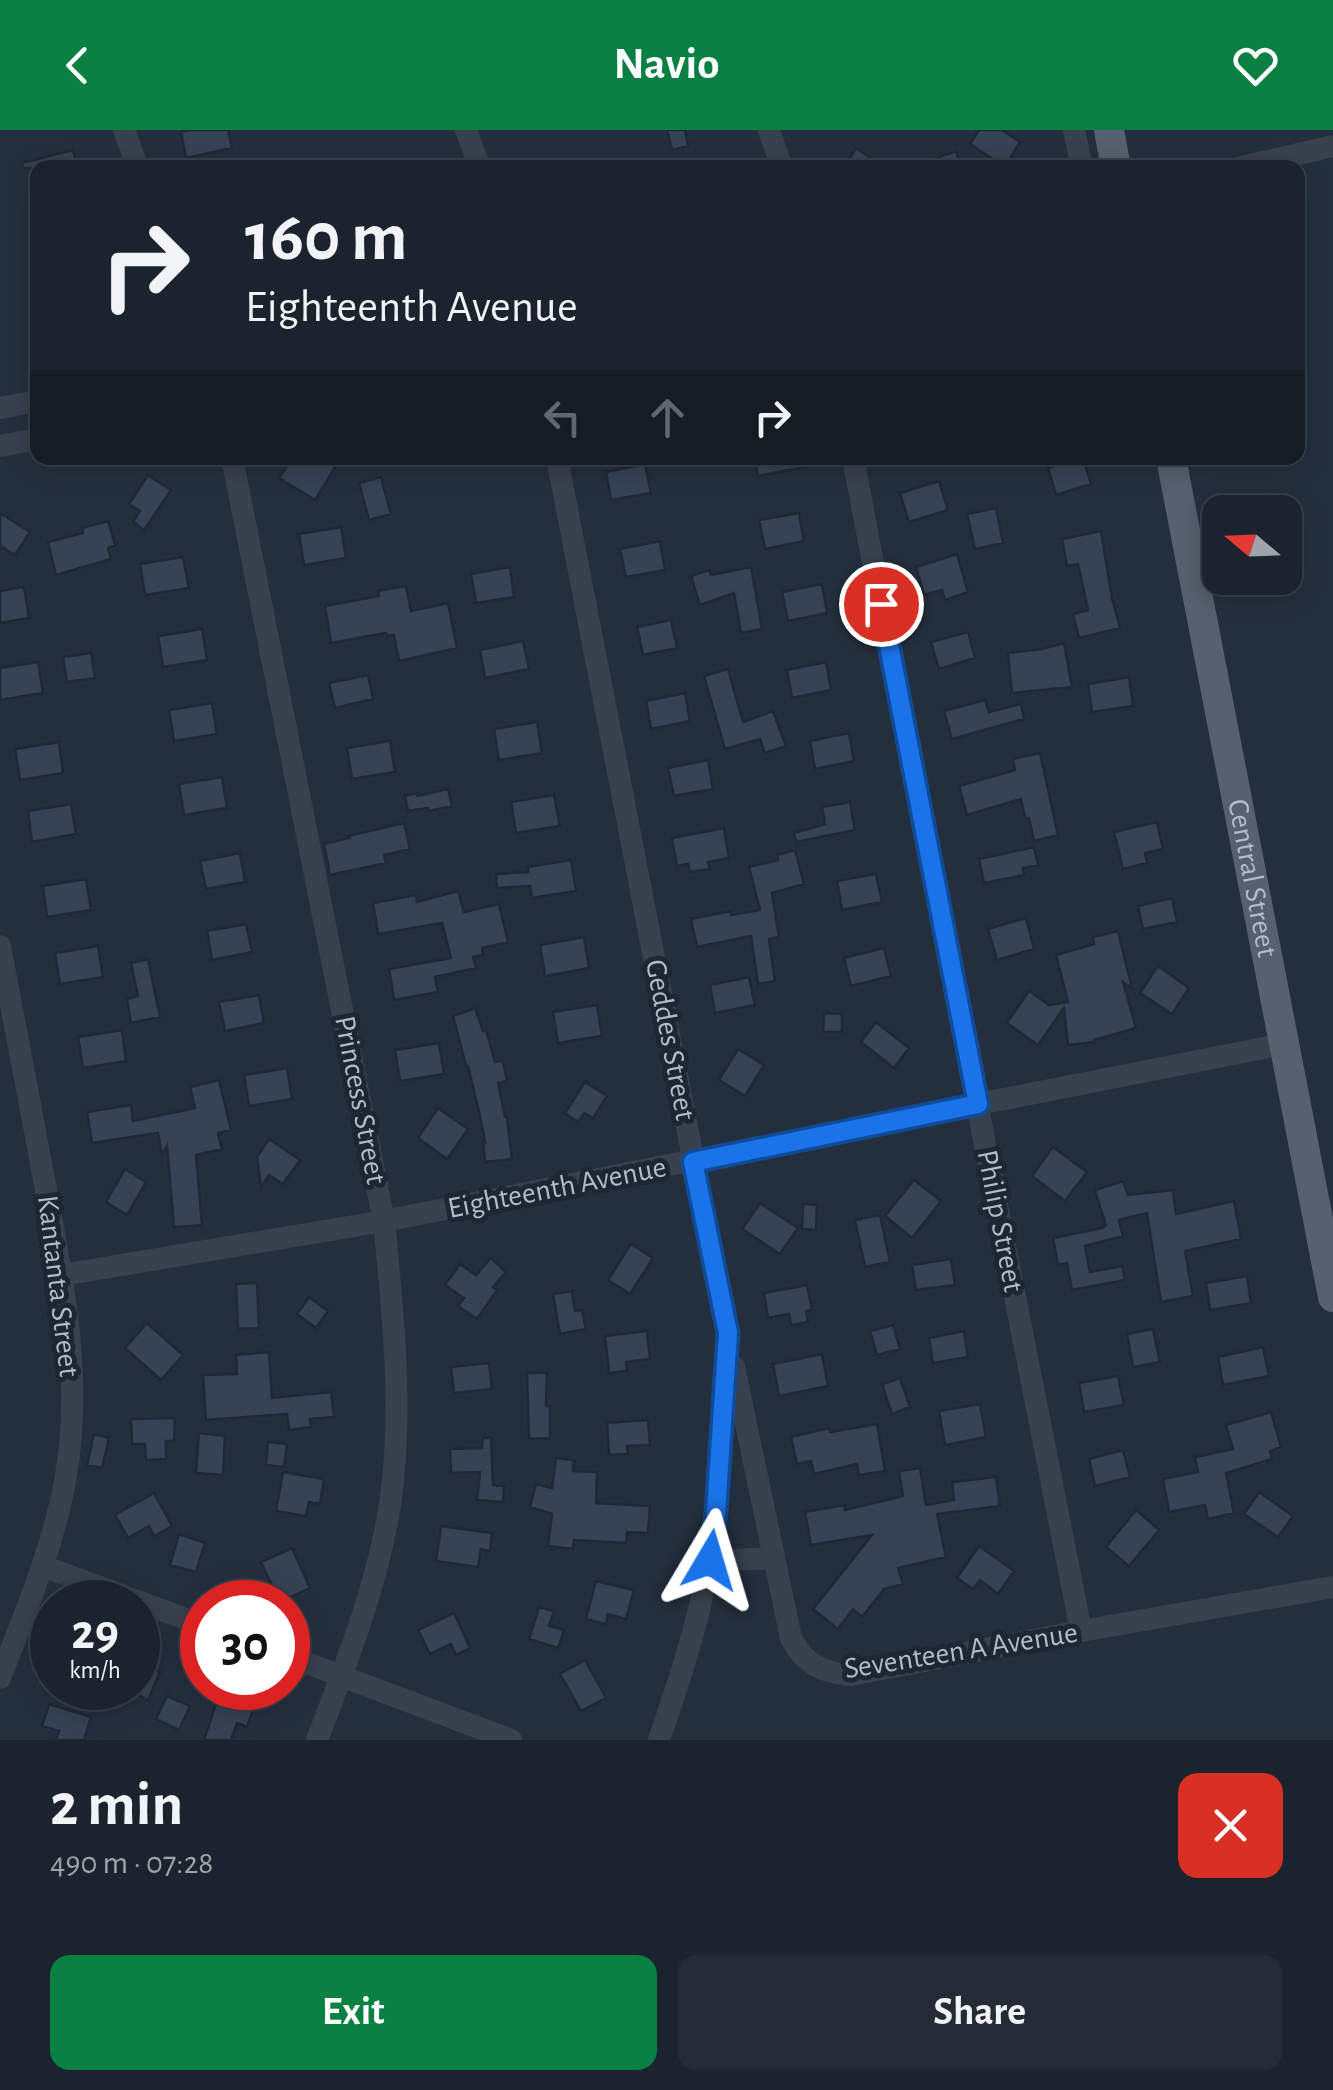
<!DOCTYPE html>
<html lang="en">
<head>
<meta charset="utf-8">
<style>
  body { margin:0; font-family:"Alegreya Sans",sans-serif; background:#242b36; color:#f1f3f6; height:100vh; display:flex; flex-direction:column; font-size:38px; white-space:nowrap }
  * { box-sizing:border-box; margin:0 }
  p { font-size:32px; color:#a0a4aa }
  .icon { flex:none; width:55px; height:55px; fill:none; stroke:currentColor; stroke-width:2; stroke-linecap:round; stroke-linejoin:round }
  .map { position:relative; height:1610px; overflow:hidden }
  .panel { display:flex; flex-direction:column; background:#1b232e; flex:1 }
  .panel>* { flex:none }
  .banner { position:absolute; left:30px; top:30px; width:1275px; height:305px; border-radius:20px; box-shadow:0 5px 25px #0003,0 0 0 2px #39404a; background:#1b232e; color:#f1f3f6; overflow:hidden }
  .needle { width:65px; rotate:289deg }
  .tools { position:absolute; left:1202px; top:365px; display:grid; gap:20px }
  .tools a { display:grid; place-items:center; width:100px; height:100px; border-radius:20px; background:#1b232e; box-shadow:0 5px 25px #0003,0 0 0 2px #39404a; font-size:50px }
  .speed { position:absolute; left:30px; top:1450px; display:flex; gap:20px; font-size:50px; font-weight:700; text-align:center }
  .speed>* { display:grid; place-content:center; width:130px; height:130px; border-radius:50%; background:#1b232e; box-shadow:0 5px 25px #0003,0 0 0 2px #39404a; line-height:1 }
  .speed small { font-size:25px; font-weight:400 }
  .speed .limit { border:15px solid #d22; background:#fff; color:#111 }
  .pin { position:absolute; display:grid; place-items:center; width:85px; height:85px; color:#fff; margin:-42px; border:5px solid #fff; border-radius:50%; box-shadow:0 2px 10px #0007 }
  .me { position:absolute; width:110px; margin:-55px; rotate:7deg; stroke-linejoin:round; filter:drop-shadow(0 0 8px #0008) }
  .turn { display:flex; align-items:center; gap:35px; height:210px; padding:0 50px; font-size:45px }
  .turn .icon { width:130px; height:130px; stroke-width:2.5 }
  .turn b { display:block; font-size:70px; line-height:85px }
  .lanes { display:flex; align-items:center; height:95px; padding:0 50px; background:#0003; justify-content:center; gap:50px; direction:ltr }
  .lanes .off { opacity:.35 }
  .round { display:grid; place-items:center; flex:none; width:105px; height:105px; border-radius:20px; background:#242b36 }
  .head { display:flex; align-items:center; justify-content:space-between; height:170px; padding:0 50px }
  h1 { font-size:60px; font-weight:700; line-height:75px }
  .action { display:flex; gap:20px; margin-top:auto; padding:20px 50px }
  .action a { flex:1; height:115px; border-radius:20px; background:#0b8043; color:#fff; font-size:40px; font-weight:700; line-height:115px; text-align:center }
  .action a+a { background:#242b36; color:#f1f3f6 }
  header { display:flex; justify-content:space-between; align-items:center; height:130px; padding:0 50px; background:#0b8043; color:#fff; font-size:45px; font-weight:700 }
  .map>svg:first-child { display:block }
  .building { fill:#364354; stroke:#1f2835; stroke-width:2.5 }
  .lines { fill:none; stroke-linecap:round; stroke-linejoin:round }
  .minor { stroke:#38414e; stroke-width:22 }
  .major { stroke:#56606e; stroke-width:30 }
  .route-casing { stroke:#114b97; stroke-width:25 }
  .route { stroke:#1a73e8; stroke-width:18 }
  .labels { text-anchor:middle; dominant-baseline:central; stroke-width:10; stroke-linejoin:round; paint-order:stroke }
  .street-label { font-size:30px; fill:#b4bcc9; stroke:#1d2633 }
</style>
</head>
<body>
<header><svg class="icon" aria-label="back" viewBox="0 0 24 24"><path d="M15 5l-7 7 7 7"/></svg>Navio<svg class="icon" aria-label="heart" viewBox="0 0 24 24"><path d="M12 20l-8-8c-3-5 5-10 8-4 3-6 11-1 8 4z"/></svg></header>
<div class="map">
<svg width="1333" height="1610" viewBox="0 0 1333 1610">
  <rect width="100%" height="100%" fill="#242f3e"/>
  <path class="building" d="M190 0H228L232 18 186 28 181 2Z
    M667 0H685L688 16 672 20Z
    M979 0H1002L1020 12 1005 37 970 14Z
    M856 18 885 38H844Z
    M73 20 77 38H23L22 33Z
    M956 21 962 38H916L915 36Z
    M292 328H323L336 336 315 370 279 348Z
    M754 328H820V334L758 346Z
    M1083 328 1091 354 1056 365 1048 338Z
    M645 334 651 363 611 370 606 342Z
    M148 345 171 360 144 400 133 392 140 381 129 374Z
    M381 347 391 384 369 390 359 353Z
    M939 351 948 380 909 392 900 363Z
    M996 378 1003 413 975 419 967 384Z
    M0 383 30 402 15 425 0 416Z
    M799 383 804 411 765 419 759 390Z
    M108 391 115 415 108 418 111 429 56 445 48 412 83 403 82 398Z
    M341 397 346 428 304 435 299 404Z
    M1101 401 1112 468 1120 498 1079 508 1073 484 1088 480 1078 434 1067 436 1062 409Z
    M660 411 665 440 626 447 620 419Z
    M957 424 968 462 945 470 942 460 924 465 916 437Z
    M183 427 189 458 145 465 140 434Z
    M510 437 514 467 476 473 471 444Z
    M751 437 762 499 741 503 734 463 700 475 691 446 709 440 711 445Z
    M822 454 827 483 788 491 782 462Z
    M406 456 411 481 448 473 457 518 399 531 394 505 387 506 386 503 331 513 325 476 379 466 378 461Z
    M24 457 29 488 0 493V461Z
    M671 490 677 518 643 525 637 497Z
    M202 499 207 530 163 537 158 506Z
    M968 502 975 528 939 539 931 512Z
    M523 511 529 539 485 548 480 520Z
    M1064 513 1072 557 1012 563 1008 523 1042 519Z
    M91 523 95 548 67 552 63 527Z
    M38 532 43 563 0 570V538Z
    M826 532 831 560 792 568 787 540Z
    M728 539 743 592 773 581 786 616 765 623 760 609 725 619 704 546Z
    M368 545 373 569 335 578 329 553Z
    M1129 547 1133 576 1092 582 1088 554Z
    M685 563 690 591 651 599 646 571Z
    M985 570 989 582 1021 574 1024 589 952 609 944 581Z
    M212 573 217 604 174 611 169 580Z
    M537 592 542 623 499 630 494 599Z
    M849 603 854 631 815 639 810 611Z
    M390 611 395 642 352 649 347 618Z
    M59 612 63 643 20 650 15 619Z
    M1040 623 1058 705 1034 711 1029 688H1025L1021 669 967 685 959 656 1015 640 1013 629Z
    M708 630 713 659 674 666 668 638Z
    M222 647 227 678 184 685 179 654Z
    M448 659 452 676 429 681 428 678 408 681 405 666 417 663V666Z
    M554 665 560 696 516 703 511 672Z
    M850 672 855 700 796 712 794 703 825 694 822 677Z
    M71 674 76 704 32 712 28 681Z
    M1157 692 1163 719 1145 723 1147 733 1123 739 1114 702Z
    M404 693 410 719 384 725 386 733 330 745 324 714 349 708 348 706Z
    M724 698 729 728 708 732 710 739 690 742 688 734 677 736 672 708Z
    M1034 717 1038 735 1023 738 1024 745 984 753 979 729Z
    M795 720 804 754 772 763 779 807 769 809 775 851 758 854 751 806 697 817 691 789 731 781V785L760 780 749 737 778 730 777 725Z
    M240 723 245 752 206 759 200 731Z
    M571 730 576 761 532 768 530 756 497 758 496 744 528 742V737Z
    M876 744 882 772 842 780 837 751Z
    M86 749 91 780 47 787 43 756Z
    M458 761 464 782 499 774 508 812 482 818 483 825 473 827 476 838 435 847 438 862 394 870 389 839 451 828 442 793 378 804 373 773 416 765 417 772Z
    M1172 768 1177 792 1143 799 1138 776Z
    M1026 788 1034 819 997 830 988 799Z
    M246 794 252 822 212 830 207 801Z
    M1118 801 1132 858 1123 852 1136 898 1094 910V912L1068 915 1064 878 1038 915 1007 893 1029 861 1049 875 1068 872 1056 825 1094 814 1093 807Z
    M584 807 589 838 545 846 540 815Z
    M98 816 103 847 60 854 55 823Z
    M884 818 891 846 851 856 844 828Z
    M148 829 160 887 131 893 127 869 138 866 131 833Z
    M1158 836 1189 858 1172 884 1140 863Z
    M749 847 755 875 715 883 710 855Z
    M259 865 264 893 225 901 219 872Z
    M597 875 602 906 558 913 553 882Z
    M475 878 483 901 486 900 495 932 503 931 507 951 498 953 505 987H507L512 1029 485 1032 483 1009 485 1011 479 982 468 936H466L453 886Z
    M824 883 842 884V902H823Z
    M876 892 909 918 894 938 861 912Z
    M122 900 126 931 83 938 78 907Z
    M439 913 444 944 400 951 395 920Z
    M738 919 764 935 745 966 719 950Z
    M287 938 292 969 249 976 244 945Z
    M219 950 231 1000 218 1003 222 1019 196 1025 202 1095 174 1097 167 1016 162 1024 158 1003 92 1013 87 982 131 975 133 991 195 978 190 957Z
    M585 952 607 966 593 988 584 983 578 992 565 983Z
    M438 978 468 999 447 1029 418 1008Z
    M269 1009 300 1030 283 1054 269 1045 261 1057 257 1027Z
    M1053 1017 1087 1042 1065 1071 1032 1046Z
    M125 1039 146 1052 127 1085 106 1072Z
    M914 1050 941 1071 912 1108 885 1086Z
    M1123 1051 1128 1065 1173 1060 1176 1084 1234 1071 1241 1109 1185 1121 1193 1166 1161 1172 1147 1083 1119 1090 1123 1106 1085 1116 1090 1142 1122 1136 1125 1150 1072 1160 1067 1133 1058 1135 1053 1108 1102 1098 1106 1095 1095 1060Z
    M760 1073 798 1098 780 1124 742 1099Z
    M803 1074 817 1075 816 1100 802 1099Z
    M880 1085 890 1132 865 1137 855 1090Z
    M631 1114 653 1128 630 1164 608 1150Z
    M491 1128 506 1142 493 1157 497 1160 477 1189 458 1176 464 1168 445 1155 460 1134 476 1145Z
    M951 1129 955 1155 916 1160 912 1135Z
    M1247 1146 1251 1173 1210 1180 1206 1153Z
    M257 1153 259 1198 238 1199 236 1154Z
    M807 1155 812 1180 806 1181 808 1192 791 1195 789 1184 768 1188 764 1163Z
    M572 1161 575 1181 582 1180 586 1199 560 1204 553 1164Z
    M309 1167 328 1181 316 1198 297 1184Z
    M147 1193 183 1225 161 1250 125 1218Z
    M893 1195 900 1219 877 1225 870 1201Z
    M1153 1199 1160 1232 1133 1237 1127 1204Z
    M647 1201 650 1229 626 1232 627 1241 609 1243 605 1206Z
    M964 1201 968 1227 933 1233 929 1208Z
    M1263 1217 1269 1246 1223 1255 1218 1227Z
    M269 1222 272 1268 331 1262 334 1287 310 1289 311 1297 289 1300 287 1284 206 1290 203 1245 237 1244 236 1225Z
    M822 1224 828 1256 779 1266 773 1234Z
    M489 1233 492 1259 454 1263 451 1237Z
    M527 1243H547L546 1276H550V1308L529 1309Z
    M1118 1246 1124 1275 1084 1282 1079 1253Z
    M900 1248 910 1277 892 1284 882 1254Z
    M980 1274 986 1307 945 1315 939 1281Z
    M1271 1282 1281 1317 1270 1321 1272 1329 1226 1343 1234 1383 1208 1389 1205 1375 1169 1382 1163 1349 1198 1342 1195 1327 1233 1319 1226 1295Z
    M175 1288 174 1311H166V1329L146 1330 145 1314H132L131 1289Z
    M648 1290 650 1315 627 1316 628 1324 609 1325 607 1293Z
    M877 1294 885 1341 859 1345 857 1334 814 1344 811 1331 797 1334 791 1307 829 1298 830 1302Z
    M199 1303 225 1306 223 1345 196 1343Z
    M94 1304 109 1308 102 1338 87 1335Z
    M483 1308H491L493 1355 504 1356 503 1372 477 1370 480 1342 451 1343 450 1319 482 1318Z
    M268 1312 287 1314 284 1337 266 1335Z
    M1123 1320 1130 1347 1095 1356 1089 1329Z
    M556 1328 574 1330 573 1341 597 1342 596 1373 650 1376 648 1403 627 1402 626 1413 574 1410 573 1419 548 1416 552 1384 530 1377 536 1354 552 1358Z
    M920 1338 926 1375 954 1370 952 1352 996 1347 1000 1376 937 1384 946 1427 898 1438 903 1454 884 1459 862 1487 853 1479 838 1499 813 1479 872 1405 811 1415 805 1382 845 1375V1380L903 1366 899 1341Z
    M283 1342 324 1349 320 1374 309 1372 306 1386 276 1381Z
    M1259 1362 1293 1386 1278 1407 1244 1384Z
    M154 1363 172 1396 154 1406 149 1396 128 1408 115 1385Z
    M1136 1380 1159 1400 1129 1436 1106 1417Z
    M441 1396 492 1403 490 1421 481 1419 478 1437 436 1431Z
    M179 1404 205 1413 196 1442 170 1435Z
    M979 1416 1014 1441 998 1464 980 1450 973 1459 957 1448Z
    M292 1418 310 1458 280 1472 261 1432Z
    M596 1451 634 1460 626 1489 608 1484 606 1494 586 1489Z
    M539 1477 554 1481 549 1496 564 1500 558 1518 529 1509Z
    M454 1483 470 1518 456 1525 451 1514 430 1524 418 1500Z
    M585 1530 606 1568 581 1581 560 1544Z
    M138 1532 160 1542 148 1570 138 1565Z
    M220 1562 255 1574 247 1597 237 1593 231 1610H204Z
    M167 1566 190 1576 179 1600 156 1589Z
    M49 1574 91 1587 84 1610H56L59 1601 42 1596Z"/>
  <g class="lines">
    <path class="minor" d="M124 0 138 38
      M466 0 480 38
      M769 0 782 38
      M1074 0 1082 38
      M1238 38 1333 16
      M0 278 38 271
      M0 316 38 309
      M232 328 384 1091C393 1183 403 1276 391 1368 379 1451 347 1532 317 1610
      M557 328 727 1203C723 1279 723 1358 709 1433 698 1494 679 1552 659 1610
      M853 328 951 842 1081 1501
      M0 816C15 894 29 971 44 1049 62 1145 83 1246 66 1345 54 1416 26 1481 0 1548
      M62 1145 384 1091 1284 914
      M734 1237 791 1508C804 1534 823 1543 851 1545L1081 1501 1333 1457
      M710 1431 774 1428
      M43 1436 202 1495
      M288 1526 511 1610"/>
    <g class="major">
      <path d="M1109 0 1116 38"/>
      <path id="s1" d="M1171 328 1333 1167"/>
    </g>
  </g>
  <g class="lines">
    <defs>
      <path id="route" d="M710 1430 716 1382 728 1203 693 1032 978 974 881 474"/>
    </defs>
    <use href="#route" class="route-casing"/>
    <use href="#route" class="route"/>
  </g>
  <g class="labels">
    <g class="street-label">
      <text stroke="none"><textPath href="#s1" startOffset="428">Central Street</textPath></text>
      <text transform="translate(670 910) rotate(79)">Geddes Street</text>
      <text transform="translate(360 970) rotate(79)">Princess Street</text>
      <text transform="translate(557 1058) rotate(-11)">Eighteenth Avenue</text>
      <text transform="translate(1000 1091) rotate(79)">Philip Street</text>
      <text transform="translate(58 1156) rotate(83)">Kantanta Street</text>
      <text transform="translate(961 1521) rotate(-9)">Seventeen A Avenue</text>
    </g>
  </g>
</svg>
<div class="tools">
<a><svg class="needle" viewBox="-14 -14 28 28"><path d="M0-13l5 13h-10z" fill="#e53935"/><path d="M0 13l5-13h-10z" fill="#a0a4aa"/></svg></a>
</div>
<div class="speed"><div>29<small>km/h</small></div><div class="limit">30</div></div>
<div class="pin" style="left:881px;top:474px;background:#d93025"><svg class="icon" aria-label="arrive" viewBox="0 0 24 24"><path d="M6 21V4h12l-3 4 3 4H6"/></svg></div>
<svg class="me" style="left:710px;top:1430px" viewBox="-20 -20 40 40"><path d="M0-17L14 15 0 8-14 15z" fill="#1a73e8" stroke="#fff" stroke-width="4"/></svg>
<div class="banner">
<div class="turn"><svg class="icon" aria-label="right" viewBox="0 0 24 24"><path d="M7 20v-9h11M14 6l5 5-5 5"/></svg><div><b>160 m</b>Eighteenth Avenue</div></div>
<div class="lanes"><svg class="icon off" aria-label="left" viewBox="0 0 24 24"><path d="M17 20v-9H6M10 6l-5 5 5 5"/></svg><svg class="icon off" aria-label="ahead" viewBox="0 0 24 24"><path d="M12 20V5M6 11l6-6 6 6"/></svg><svg class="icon" aria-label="right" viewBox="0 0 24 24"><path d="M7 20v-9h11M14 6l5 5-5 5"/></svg></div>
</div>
</div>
<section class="panel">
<div class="head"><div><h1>2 min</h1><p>490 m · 07:28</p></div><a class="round" style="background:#d93025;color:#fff"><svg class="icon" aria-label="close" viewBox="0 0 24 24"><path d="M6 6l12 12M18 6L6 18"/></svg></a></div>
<div class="action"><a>Exit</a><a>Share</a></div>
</section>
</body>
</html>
